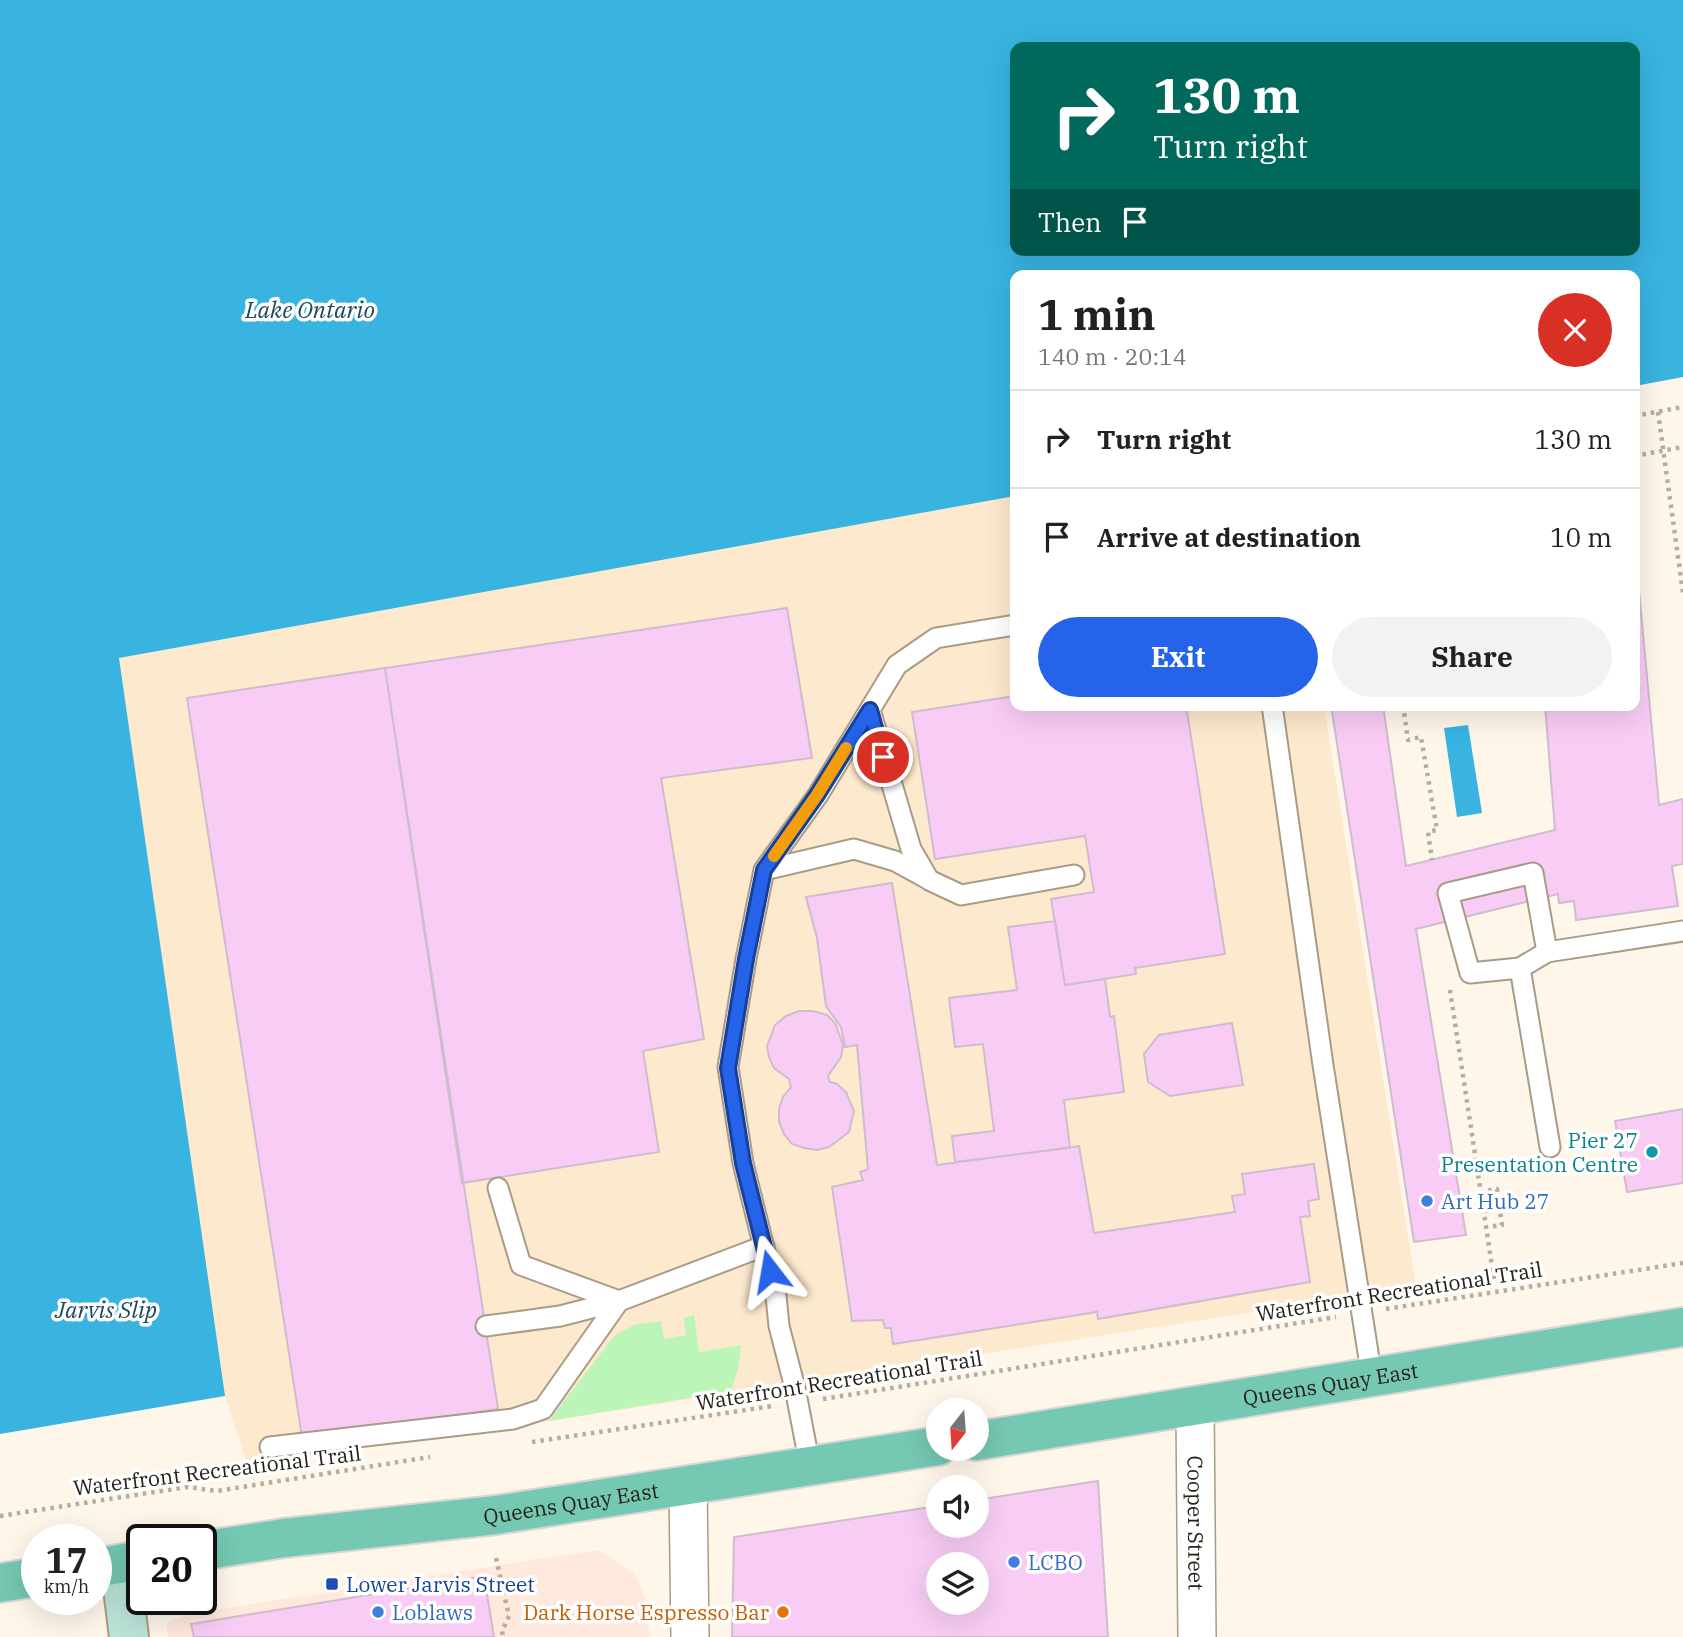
<!DOCTYPE html>
<html lang="en">
<head>
<meta charset="utf-8">
<style>
  body { margin:0; font-family:"IBM Plex Serif",serif; background:#f2f2f2; color:#202124; height:100vh; display:flex; flex-direction:column; font-size:26px; white-space:nowrap }
  * { box-sizing:border-box; margin:0 }
  p { font-size:23px; color:#757577 }
  .icon { flex:none; width:38px; height:38px; fill:none; stroke:currentColor; stroke-width:2; stroke-linecap:round; stroke-linejoin:round }
  .map { position:relative; flex:1; overflow:hidden }
  .panel { position:absolute; left:1010px; top:270px; width:630px; height:441px; display:flex; flex-direction:column; background:#fff; border-radius:14px; box-shadow:0 7px 28px #0002 }
  .panel>* { flex:none }
  .top-card { position:absolute; left:1010px; top:42px; width:630px; height:214px; border-radius:14px; box-shadow:0 7px 28px #0002; background:#00695c; color:#fff; overflow:hidden }
  .needle { width:46px; rotate:197deg }
  .controls { position:absolute; left:926px; top:1398px; display:grid; gap:14px }
  .controls a { display:grid; place-items:center; width:63px; height:63px; border-radius:50%; background:#fff; box-shadow:0 7px 28px #0002; font-size:35px }
  .speed { position:absolute; left:21px; top:1524px; display:flex; gap:14px; font-size:35px; font-weight:700; text-align:center }
  .speed>* { display:grid; place-content:center; width:91px; height:91px; border-radius:50%; background:#fff; box-shadow:0 7px 28px #0002; line-height:1 }
  .speed small { font-size:18px; font-weight:400 }
  .speed .limit { border:4px solid #111; border-radius:10px; background:#fff; color:#111 }
  .pin { position:absolute; display:grid; place-items:center; width:60px; height:60px; color:#fff; margin:-30px; border:4px solid #fff; border-radius:50%; box-shadow:0 2px 7px #0007 }
  .me { position:absolute; width:77px; margin:-38px; rotate:346deg; stroke-linejoin:round; filter:drop-shadow(0 0 5px #0008) }
  .turn { display:flex; align-items:center; gap:24px; height:147px; padding:0 28px; font-size:32px }
  .turn .icon { width:91px; height:91px; stroke-width:2.5 }
  .turn b { display:block; font-size:49px; line-height:60px }
  .then { display:flex; align-items:center; height:66px; padding:0 28px; background:#0003; gap:14px; font-size:26px }
  .round { display:grid; place-items:center; flex:none; width:74px; height:74px; border-radius:37px; background:#f2f2f2 }
  .summary { display:flex; align-items:center; justify-content:space-between; height:119px; padding:0 28px }
  h1 { font-size:42px; font-weight:800; line-height:52px }
  .action { display:flex; gap:14px; margin-top:auto; padding:14px 28px }
  .action a { flex:1; height:80px; border-radius:42px; background:#2563eb; color:#fff; font-size:28px; font-weight:800; line-height:80px; text-align:center }
  .action a+a { background:#f2f2f2; color:#202124 }
  ul { padding:0; list-style:none }
  li { display:flex; align-items:center; gap:21px; height:98px; padding:0 28px; border-top:2px solid #e0e0e0 }
  li div { flex:1 }
  li b { display:block; font-size:26px }
  li em { font-style:normal }
  .map>svg:first-child { display:block }
  .commercial { fill:#ffe8dc }
  .built { fill:#fde9cd }
  .green { fill:#bbf5b7 }
  .water { fill:#39b3e0; fill-rule:evenodd }
  .building { fill:#f8ccf5; stroke:#cfbcce; stroke-width:2; fill-rule:evenodd }
  .lines { fill:none; stroke-linecap:round; stroke-linejoin:round }
  .service-casing { stroke:#a99b87; stroke-width:23 }
  .minor-casing { stroke:#a99b87; stroke-width:40 }
  .secondary-casing { stroke:#a99b87; stroke-width:42 }
  .primary-casing { stroke:#d8d7d6; stroke-width:42 }
  .path { stroke:#b4ada1; stroke-width:4.5; stroke-dasharray:3.5 5; stroke-linecap:butt }
  .service { stroke:#fff; stroke-width:19 }
  .minor { stroke:#fff; stroke-width:37 }
  .secondary { stroke:#bae3d8; stroke-width:38 }
  .primary { stroke:#75c8b2; stroke-width:38 }
  .route-casing { stroke:#184099; stroke-width:18 }
  .route { stroke:#2563eb; stroke-width:12 }
  .slow { stroke:#f59e0b; stroke-width:12 }
  .culture-dot { fill:#0f9aa8; stroke:#fff; stroke-width:2.5 }
  .shop-dot { fill:#3f7fe0; stroke:#fff; stroke-width:2.5 }
  .transit-dot { fill:#1a4fb4; stroke:#fff; stroke-width:2.5 }
  .food-dot { fill:#e8710a; stroke:#fff; stroke-width:2.5 }
  .labels { text-anchor:middle; dominant-baseline:central; stroke-width:7; stroke-linejoin:round; paint-order:stroke }
  .culture-label { font-size:21px; fill:#0d838f; stroke:#fff; text-anchor:end }
  .shop-label { font-size:21px; fill:#366cbe; stroke:#fff; text-anchor:start }
  .street-label { font-size:21px; fill:#262119; stroke:#fff }
  .transit-label { font-size:21px; fill:#164399; stroke:#fff; text-anchor:start }
  .food-label { font-size:21px; fill:#c56008; stroke:#fff; text-anchor:end }
  .water-label { font-size:23px; font-style:italic; fill:#18495c; stroke:#fff }
</style>
</head>
<body>
<div class="map">
<svg width="1683" height="1637" viewBox="0 0 1683 1637">
  <rect width="100%" height="100%" fill="#fef6e9"/>
  <path class="commercial" d="M598 1550 634 1573 645 1598 650 1637H168L166 1623 189 1614Z"/>
  <path class="built" d="M1015 496V705H1324L1416 1287 549 1421 247 1463 225 1396 119 658Z"/>
  <path class="green" d="M694 1315 699 1352 741 1345 739 1365 731 1391 549 1421 614 1336 634 1325 661 1321 664 1339 686 1335 684 1318Z"/>
  <path class="water" d="M0 0H1683V377L1635 386 1634 275H1015V496L119 658 225 1396 0 1434ZM1015 47H1634V250H1015Z
    M1468 725 1482 813 1457 817 1444 728Z"/>
  <path class="building" d="M1634 537 1659 805 1683 799V864L1672 866 1678 906 1576 920 1574 901 1559 903 1558 894 1416 929 1466 1235 1414 1242 1331 705H1383L1406 866 1555 830 1545 705H1634Z
    M787 608 812 758 661 778 704 1039 643 1051 659 1152 462 1183 385 668Z
    M385 668 498 1409 302 1437 187 698Z
    M1015 696V705H1186L1225 954 1135 968 1136 974 1065 985 1051 899 1094 892 1085 836 935 859 912 712Z
    M892 883 937 1165 1079 1146 1094 1233 1235 1212 1232 1196 1245 1194 1242 1174 1314 1164 1319 1199 1308 1201 1310 1216 1300 1217 1310 1282 1098 1319 1097 1312 893 1344 891 1328H885L883 1320 852 1321 832 1187 863 1180 860 1172 868 1169 857 1045 845 1047 841 1027 826 1006 817 938 806 897Z
    M1055 921 1065 985 1105 979 1110 1017 1114 1016 1124 1092 1064 1100 1070 1148 955 1162 952 1136 994 1131 983 1044 955 1047 949 998 1017 990 1008 927Z
    M799 1011H813L827 1015 835 1023 843 1045 841 1057 828 1076 830 1082 837 1084 846 1092 854 1111 849 1132 829 1147 817 1150 804 1148 792 1144 784 1134 779 1122V1109L783 1097 791 1087 789 1079 774 1068 769 1057 767 1046 775 1025 786 1016Z
    M1232 1023 1243 1085 1170 1096 1148 1082 1144 1054 1159 1035Z
    M1683 1109V1183L1627 1192 1615 1121Z
    M1098 1481 1108 1637H732L734 1537 938 1506V1526H976V1500ZM938 1564H976V1603H938Z
    M484 1576 494 1637H194L191 1624Z"/>
  <g class="lines">
    <defs>
      <path id="service" d="M1272 705 1323 1065 1372 1378
        M870 710 911 849 929 880 961 895 1074 875
        M764 870 854 849 895 861 928 879
        M1547 952 1533 873 1448 893 1470 973 1520 968 1547 952 1683 931
        M1520 968 1550 1147
        M486 1326 560 1316 619 1301 764 1246
        M270 1447 513 1419 543 1409 619 1301 521 1265 498 1188
        M810 1466 795 1388 779 1326 776 1296 743 1163 728 1067 746 959 764 870 818 795 897 665 936 638 1015 625"/>
      <g id="minor">
        <path id="s1" d="M1195 1407 1197 1637"/>
        <path d="M688 1486 690 1637"/>
      </g>
      <path id="secondary" d="M120 1564 129 1637"/>
      <g id="primary">
        <path id="s2" d="M976 1441 1683 1327"/>
        <path id="s3" d="M201 1551 284 1538 496 1515 938 1446"/>
        <path d="M96 1568 142 1560"/>
        <path d="M0 1583 37 1577"/>
      </g>
    </defs>
    <use href="#service" class="service-casing"/>
    <use href="#minor" class="minor-casing"/>
    <use href="#secondary" class="secondary-casing"/>
    <use href="#primary" class="primary-casing"/>
    <path class="path" d="M1658 412 1683 593
      M1634 416 1683 407
      M1634 456 1683 447
      M1403 705 1408 740 1421 737 1437 830 1428 832 1432 860
      M1450 990 1494 1279
      M1485 1211 1493 1209 1490 1190 1497 1189 1502 1225 1487 1227
      M1386 1309 1683 1263
      M823 1399 1336 1317
      M532 1442 773 1406
      M0 1516 187 1487 217 1491 430 1457
      M496 1558 509 1616 502 1631 503 1637"/>
    <use href="#service" class="service"/>
    <use href="#minor" class="minor"/>
    <use href="#secondary" class="secondary"/>
    <use href="#primary" class="primary"/>
  </g>
  <g class="lines">
    <defs>
      <path id="route" d="M770 1271 743 1163 728 1068 746 959 764 870 817 795 870 710 883 757"/>
    </defs>
    <use href="#route" class="route-casing"/>
    <use href="#route" class="route"/>
    <path class="slow" d="M774 856 817 795 846 748"/>
  </g>
  <circle class="culture-dot" cx="1652" cy="1152" r="7"/>
  <g class="shop-dot">
    <circle cx="1427" cy="1201" r="7"/>
    <circle cx="1014" cy="1562" r="7"/>
    <circle cx="378" cy="1612" r="7"/>
  </g>
  <rect class="transit-dot" x="325" y="1577" width="14" height="14" rx="3.5"/>
  <circle class="food-dot" cx="783" cy="1612" r="7"/>
  <g class="labels">
    <g class="culture-label">
      <text x="1638" y="1140">Pier 27<tspan x="1638" dy="24">Presentation Centre</tspan></text>
    </g>
    <g class="shop-label">
      <text x="1441" y="1201">Art Hub 27</text>
      <text x="1028" y="1562">LCBO</text>
      <text x="392" y="1612">Loblaws</text>
    </g>
    <g class="street-label">
      <text transform="translate(1399 1291) rotate(-9)">Waterfront Recreational Trail</text>
      <text transform="translate(839 1380) rotate(-9)">Waterfront Recreational Trail</text>
      <text stroke="none"><textPath href="#s2" startOffset="359">Queens Quay East</textPath></text>
      <text transform="translate(217 1470) rotate(-7)">Waterfront Recreational Trail</text>
      <text stroke="none"><textPath href="#s3" startOffset="373">Queens Quay East</textPath></text>
      <text stroke="none"><textPath href="#s1" startOffset="116">Cooper Street</textPath></text>
    </g>
    <g class="transit-label">
      <text x="346" y="1584">Lower Jarvis Street</text>
    </g>
    <g class="food-label">
      <text x="769" y="1612">Dark Horse Espresso Bar</text>
    </g>
    <g class="water-label">
      <text x="310" y="309">Lake Ontario</text>
      <text x="106" y="1309">Jarvis Slip</text>
    </g>
  </g>
</svg>
<div class="controls">
<a><svg class="needle" viewBox="-14 -14 28 28"><path d="M0-13l5 13h-10z" fill="#e53935"/><path d="M0 13l5-13h-10z" fill="#757577"/></svg></a>
<a><svg class="icon" aria-label="sound" viewBox="0 0 24 24"><path d="M4 9h4l5-4v14l-5-4H4zM17 9q2 3 0 6"/></svg></a>
<a><svg class="icon" aria-label="layers" viewBox="0 0 24 24"><path d="M12 4l9 5-9 5-9-5zM3 14l9 5 9-5"/></svg></a>
</div>
<div class="speed"><div>17<small>km/h</small></div><div class="limit">20</div></div>
<div class="pin" style="left:883px;top:757px;background:#d93025"><svg class="icon" aria-label="arrive" viewBox="0 0 24 24"><path d="M6 21V4h12l-3 4 3 4H6"/></svg></div>
<svg class="me" style="left:770px;top:1271px" viewBox="-20 -20 40 40"><path d="M0-17L14 15 0 8-14 15z" fill="#2563eb" stroke="#fff" stroke-width="4"/></svg>
<div class="top-card">
<div class="turn"><svg class="icon" aria-label="right" viewBox="0 0 24 24"><path d="M7 20v-9h11M14 6l5 5-5 5"/></svg><div><b>130 m</b>Turn right</div></div>
<div class="then">Then<svg class="icon" aria-label="arrive" viewBox="0 0 24 24"><path d="M6 21V4h12l-3 4 3 4H6"/></svg></div>
</div>
<section class="panel">
<div class="summary"><div><h1>1 min</h1><p>140 m · 20:14</p></div><a class="round" style="background:#d93025;color:#fff"><svg class="icon" aria-label="close" viewBox="0 0 24 24"><path d="M6 6l12 12M18 6L6 18"/></svg></a></div>
<ul>
<li><svg class="icon" aria-label="right" viewBox="0 0 24 24"><path d="M7 20v-9h11M14 6l5 5-5 5"/></svg><div><b>Turn right</b></div><em>130 m</em></li>
<li><svg class="icon" aria-label="arrive" viewBox="0 0 24 24"><path d="M6 21V4h12l-3 4 3 4H6"/></svg><div><b>Arrive at destination</b></div><em>10 m</em></li>
</ul>
<div class="action"><a>Exit</a><a>Share</a></div>
</section>
</div>
</body>
</html>
